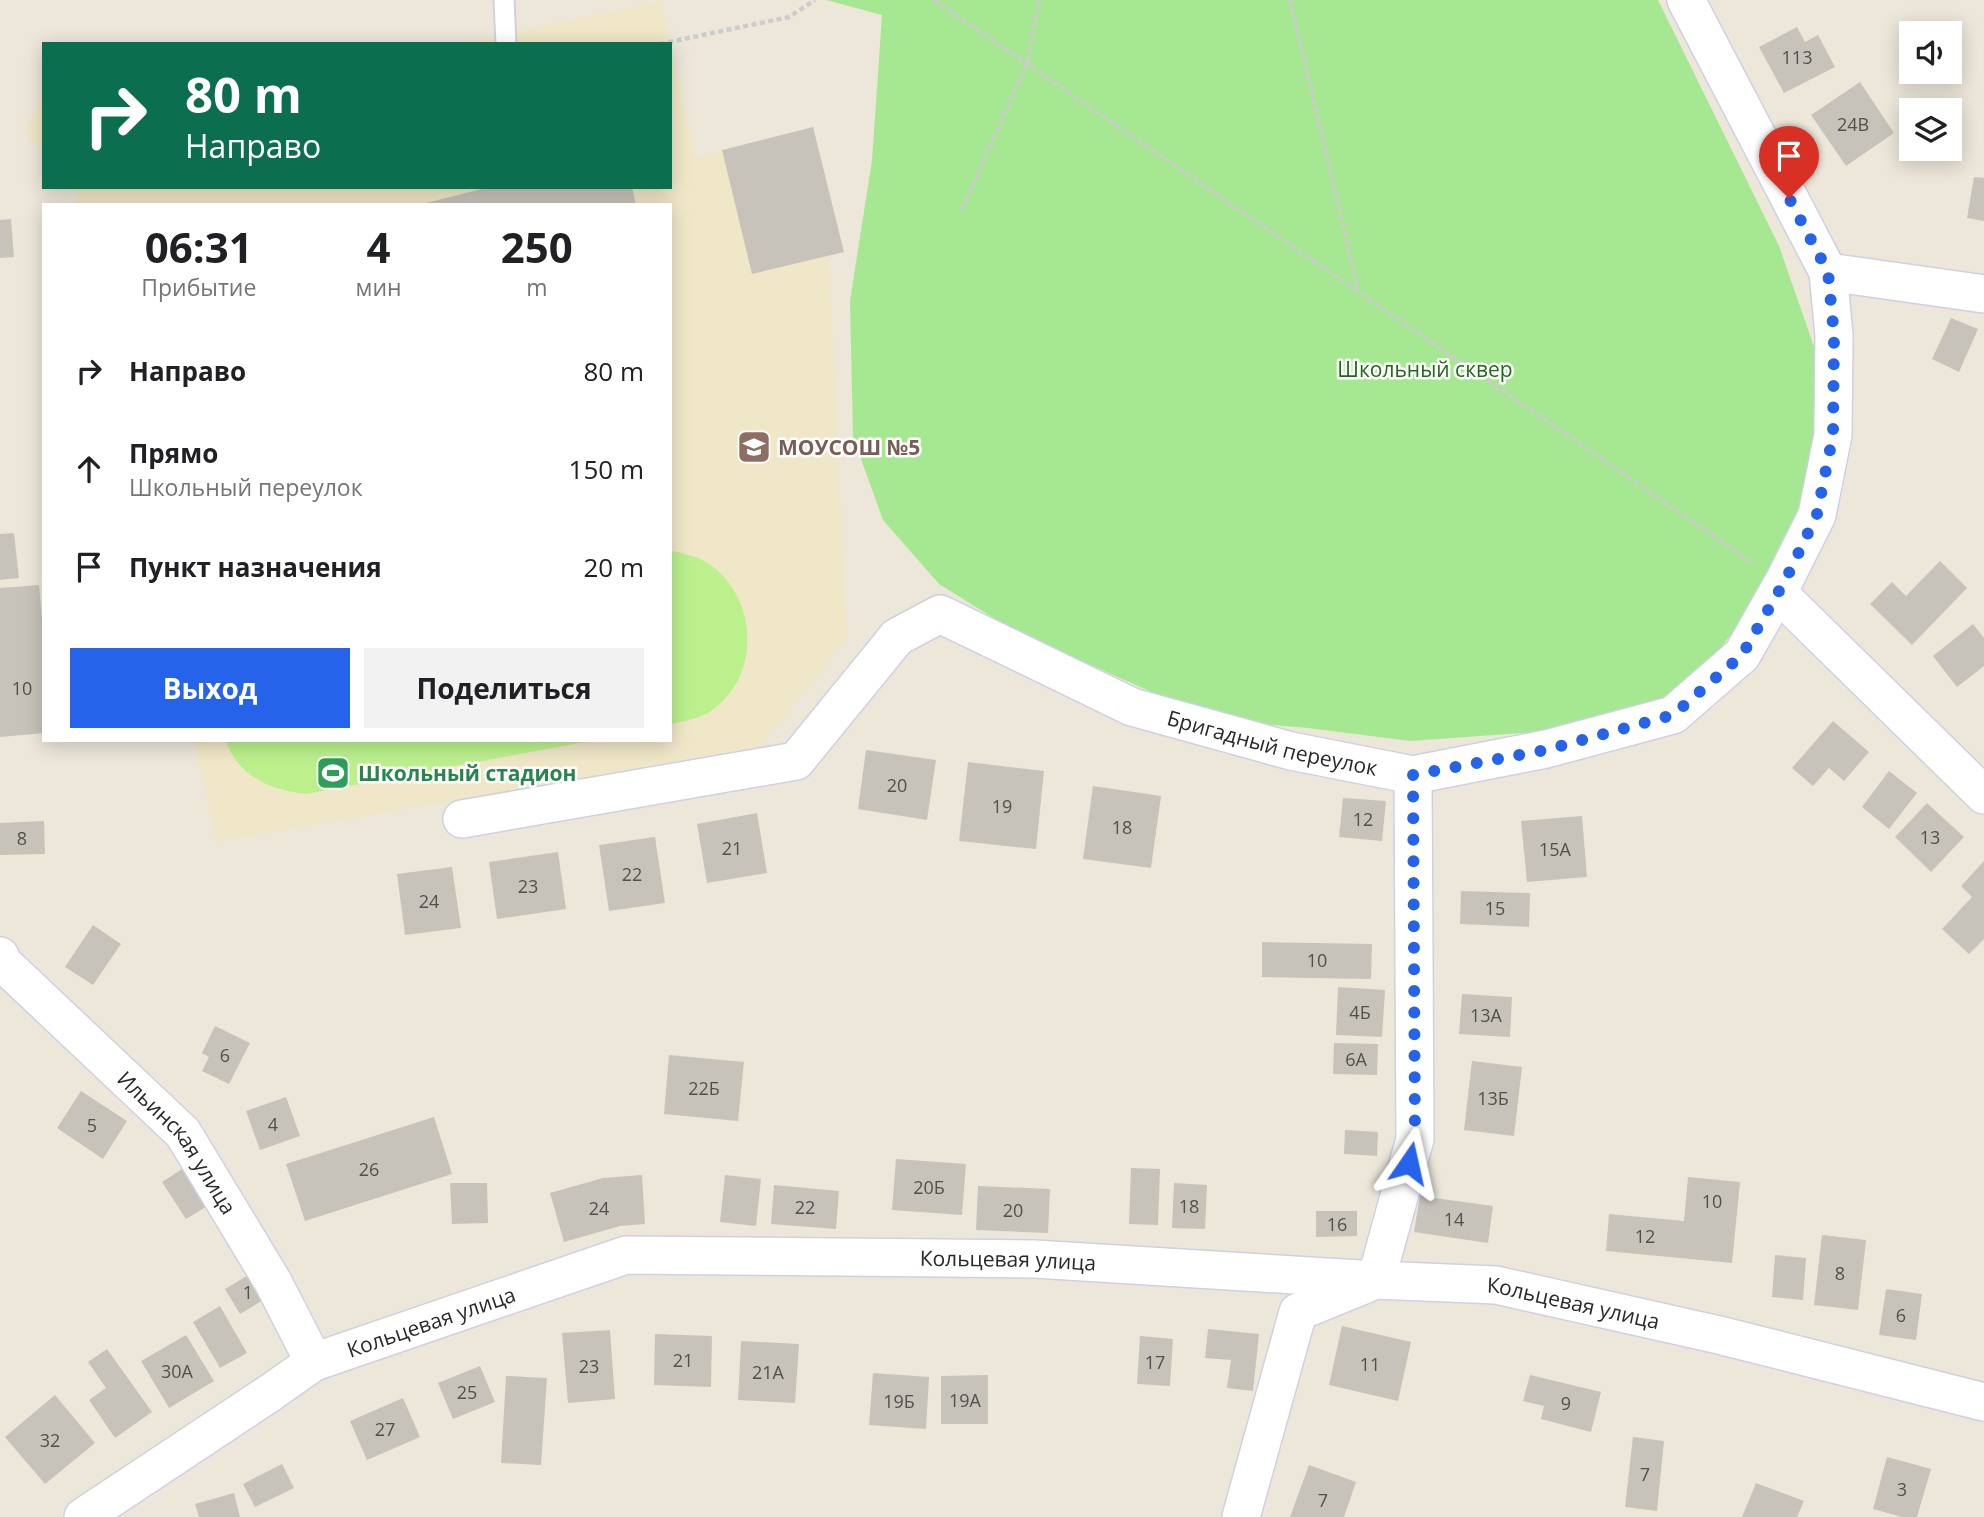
<!DOCTYPE html>
<html lang="ru">
<head>
<meta charset="utf-8">
<style>
  body { margin:0; font-family:"Open Sans",sans-serif; background:#f2f2f2; color:#202124; height:100vh; display:flex; flex-direction:column; font-size:26px; white-space:nowrap }
  * { box-sizing:border-box; margin:0 }
  p { font-size:23px; color:#757577 }
  .icon { flex:none; width:38px; height:38px; fill:none; stroke:currentColor; stroke-width:2; stroke-linecap:round; stroke-linejoin:round }
  .map { position:relative; flex:1; overflow:hidden }
  .drawer { position:absolute; left:42px; top:203px; width:630px; height:539px; display:flex; flex-direction:column; background:#fff; border-radius:0px; box-shadow:0 4px 18px #0003 }
  .drawer>* { flex:none }
  .guide { position:absolute; left:42px; top:42px; width:630px; height:147px; border-radius:0px; box-shadow:0 4px 18px #0003; background:#0b6e4f; color:#fff; overflow:hidden }
  .controls { position:absolute; left:1899px; top:21px; display:grid; gap:14px }
  .controls a { display:grid; place-items:center; width:63px; height:63px; border-radius:0px; background:#fff; box-shadow:0 4px 18px #0003; font-size:35px }
  .pin { position:absolute; display:grid; place-items:center; width:60px; height:60px; color:#fff; margin:-72px -30px; border-radius:50% 50% 50% 0; rotate:-45deg; box-shadow:0 0 7px #0007 }
  .pin .icon { rotate:45deg }
  .me { position:absolute; width:77px; margin:-38px; rotate:11deg; stroke-linejoin:round; filter:drop-shadow(0 0 5px #0008) }
  .turn { display:flex; align-items:center; gap:24px; height:147px; padding:0 28px; font-size:32px }
  .turn .icon { width:91px; height:91px; stroke-width:2.5 }
  .turn b { display:block; font-size:49px; line-height:60px }
  .eta { display:flex; justify-content:space-evenly; align-items:center; height:119px; text-align:center }
  .eta b { font-size:42px; font-weight:700; line-height:49px }
  .cta { display:flex; gap:14px; margin-top:auto; padding:14px 28px }
  .cta a { flex:1; height:80px; border-radius:0px; background:#2563eb; color:#fff; font-size:28px; font-weight:700; line-height:80px; text-align:center }
  .cta a+a { background:#f2f2f2; color:#202124 }
  ul { padding:0; list-style:none }
  li { display:flex; align-items:center; gap:21px; height:98px; padding:0 28px }
  li div { flex:1 }
  li b { display:block; font-size:26px }
  li em { font-style:normal }
  .map>svg:first-child { display:block }
  .education { fill:#f0e7c8 }
  .green { fill:#a6e892 }
  .pitch { fill:#bbf08d }
  .building { fill:#c8c3ba }
  .lines { fill:none; stroke-linecap:round; stroke-linejoin:round }
  .lane-casing { stroke:#cfd1e3; stroke-width:23 }
  .street-casing { stroke:#cfd1e3; stroke-width:40 }
  .path { stroke:#ccc; stroke-width:4.5; stroke-dasharray:5 3.5; stroke-linecap:butt }
  .lane { stroke:#fff; stroke-width:19 }
  .street { stroke:#fff; stroke-width:37 }
  .route { stroke:#2563eb; stroke-width:12; stroke-dasharray:0 21.6 }
  .labels { text-anchor:middle; dominant-baseline:central; stroke-width:5; stroke-linejoin:round; paint-order:stroke }
  .number-label { font-size:18px; fill:#51504d }
  .park-label { font-size:21px; fill:#1d6b15; stroke:#fff }
  .education-label { font-size:21px; font-weight:bold; fill:#785e54; stroke:#fff; text-anchor:start }
  .street-label { font-size:21px; fill:#292929; stroke:#fff }
  .leisure-label { font-size:21px; font-weight:bold; fill:#27864d; stroke:#fff; text-anchor:start }
</style>
</head>
<body>
<div class="map">
<svg width="1984" height="1517" viewBox="0 0 1984 1517">
  <rect width="100%" height="100%" fill="#ede7da"/>
  <path class="education" d="M661 1 696 157 813 127 844 252 829 256 847 639 759 748 216 842 193 740H670V205H77L73 187H670V44H455Z
    M44 93V153L24 134Z"/>
  <path class="green" d="M826 0H1658L1779 246 1820 364 1817 424 1800 514 1764 591 1706 667 1658 708 1578 729 1410 741 1308 728 1215 720 1016 632 939 584 883 520 853 437 850 301 872 160 882 15Z"/>
  <path class="pitch" d="M670 550C685 554 698 556 711 565 758 600 761 676 711 711 701 718 683 721 670 725Z
    M226 740H595L306 794C272 790 237 777 226 740Z"/>
  <path class="building" d="M1797 27 1805 42 1818 35 1835 67 1784 93 1759 47Z
    M1860 82 1894 133 1846 166 1811 115Z
    M813 127 844 252 752 274 722 150Z
    M1974 177 1984 178V221L1967 218Z
    M490 187H632L636 205H418Z
    M11 219 14 257 0 258V220Z
    M1951 318 1978 329 1959 372 1932 359Z
    M14 533 19 578 0 580V534Z
    M1940 561 1967 588 1912 645 1870 604 1892 582 1906 596Z
    M39 585 44 643V733L0 737V588Z
    M1973 624 1984 638V666L1957 687 1933 656Z
    M1833 721 1869 752 1844 781 1829 768 1813 786 1792 768Z
    M866 750 936 760 927 820 858 809Z
    M968 762 1044 771 1036 849 959 841Z
    M1889 771 1917 793 1889 829 1862 807Z
    M1093 786 1161 796 1151 868 1083 859Z
    M1343 798 1386 801 1382 841 1339 837Z
    M1927 803 1964 837 1931 872 1895 837Z
    M757 813 767 873 707 883 697 824Z
    M1582 816 1587 877 1527 882 1521 821Z
    M44 821 45 854 0 855V823Z
    M655 837 665 903 609 911 599 845Z
    M558 852 566 909 497 919 489 862Z
    M1984 861V939L1969 954 1942 929 1972 897 1961 886Z
    M452 867 461 928 405 935 397 874Z
    M1461 891 1530 893 1529 927 1460 924Z
    M93 925 121 944 93 985 65 967Z
    M1262 942 1372 944 1371 979 1262 977Z
    M1338 987 1385 990 1382 1037 1336 1035Z
    M1462 994 1512 997 1510 1037 1459 1034Z
    M215 1026 250 1043 229 1084 202 1071 209 1057 202 1053Z
    M1334 1043 1378 1044 1377 1075 1333 1074Z
    M669 1055 744 1062 738 1121 664 1114Z
    M1472 1061 1522 1067 1514 1136 1464 1130Z
    M81 1091 127 1121 103 1159 57 1128Z
    M286 1097 300 1136 260 1150 246 1111Z
    M434 1117 452 1174 305 1221 286 1164Z
    M1345 1130 1378 1132 1377 1156 1344 1154Z
    M896 1159 966 1164 962 1215 892 1210Z
    M190 1164 214 1202 186 1219 162 1182Z
    M1131 1168 1160 1169 1158 1225 1129 1224Z
    M642 1175 645 1224 620 1226 564 1242 550 1193 603 1178Z
    M725 1175 761 1179 756 1226 720 1222Z
    M1688 1177 1740 1182 1732 1263 1606 1251 1609 1214 1684 1221Z
    M450 1183H487L488 1223 452 1224Z
    M1174 1183 1207 1185 1205 1229 1172 1228Z
    M774 1185 839 1191 836 1229 771 1224Z
    M978 1186 1050 1189 1048 1233 976 1230Z
    M1420 1196 1493 1206 1488 1243 1414 1232Z
    M1316 1211H1357V1236L1316 1237Z
    M1822 1235 1866 1240 1858 1310 1814 1305Z
    M1775 1255 1806 1258 1803 1300 1772 1297Z
    M255 1271 270 1296 240 1314 225 1289Z
    M1886 1289 1922 1294 1916 1340 1879 1335Z
    M220 1306 247 1353 220 1368 193 1322Z
    M1342 1326 1411 1342 1398 1401 1329 1385Z
    M1208 1329 1259 1334 1253 1391 1227 1388 1231 1360 1205 1358Z
    M610 1330 615 1399 568 1403 562 1333Z
    M655 1334 712 1336 711 1387 654 1385Z
    M186 1335 214 1381 169 1408 141 1361Z
    M1140 1336 1173 1339 1170 1386 1137 1384Z
    M741 1341 799 1344 795 1403 738 1400Z
    M107 1349 152 1412 115 1438 89 1400 106 1388 88 1362Z
    M480 1366 495 1402 453 1419 438 1383Z
    M873 1373 929 1377 926 1429 869 1425Z
    M988 1375V1424H941V1376Z
    M1530 1375 1601 1392 1591 1432 1541 1419 1544 1406 1523 1401Z
    M506 1376 547 1378 541 1465 501 1463Z
    M55 1395 95 1443 45 1484 5 1437Z
    M403 1398 420 1437 367 1460 350 1421Z
    M1633 1437 1664 1441 1657 1511 1625 1507Z
    M1887 1457 1931 1469 1917 1517H1902L1873 1509Z
    M282 1464 294 1488 255 1507 243 1484Z
    M1309 1465 1356 1482 1344 1517H1290Z
    M1756 1483 1804 1501 1797 1517H1742Z
    M234 1493 240 1517H199L195 1504Z"/>
  <g class="lines">
    <defs>
      <path id="lane" d="M504 0 506 44"/>
      <g id="street">
        <path d="M1686 0 1828 272 1984 294"/>
        <path d="M1778 593 1984 795"/>
        <path d="M1413 775 1546 749 1673 715 1742 655 1785 579 1817 515 1833 435 1834 335 1828 272"/>
        <path id="s1" d="M462 819 796 761 897 637 940 614 1132 707 1291 751 1413 775 1415 1139 1376 1280 1298 1312 1241 1517"/>
        <path id="s2" d="M0 956 3 963 183 1133 273 1282 314 1362"/>
        <path id="s3" d="M83 1517 270 1393 314 1362 626 1255 1035 1259 1376 1280 1496 1285 1719 1335 1984 1402"/>
      </g>
    </defs>
    <use href="#lane" class="lane-casing"/>
    <use href="#street" class="street-casing"/>
    <path class="path" d="M934 0 1753 563
      M1290 0 1358 289
      M660 44 789 17 815 0
      M962 209 1027 63 1039 0"/>
    <use href="#lane" class="lane"/>
    <use href="#street" class="street"/>
  </g>
  <g class="lines">
    <path class="route" d="M1409 1163 1415 1139 1413 775 1546 750 1673 715 1742 655 1786 579 1817 514 1833 435 1834 335 1828 272 1789 198"/>
  </g>
  <defs>
    <symbol id="school-square" viewBox="-11 -11 22 22"><rect x="-9" y="-9" width="18" height="18" rx="4" fill="#8d6e63" stroke="#fff"/><path d="M0-5L7-2L0 1L-7-2ZM-4 1L0 2.5L4 1V4Q0 6-4 4Z" fill="#fff"/></symbol>
    <symbol id="stadium-square" viewBox="-11 -11 22 22"><rect x="-9" y="-9" width="18" height="18" rx="4" fill="#2e9e5b" stroke="#fff"/><path d="M0-5a6.5 5 0 1 0 0 10a6.5 5 0 1 0 0-10ZM-3.5-1.8h7v3.6h-7Z" fill="#fff"/></symbol>
  </defs>
  <g fill-rule="evenodd">
    <use href="#school-square" x="735" y="428" width="38" height="38"/>
    <use href="#stadium-square" x="314" y="754" width="38" height="38"/>
  </g>
  <g class="labels">
    <g class="number-label">
      <text x="1797" y="57">113</text>
      <text x="1853" y="124">24В</text>
      <text x="22" y="688">10</text>
      <text x="897" y="785">20</text>
      <text x="1002" y="806">19</text>
      <text x="1363" y="819">12</text>
      <text x="1122" y="827">18</text>
      <text x="1930" y="837">13</text>
      <text x="22" y="838">8</text>
      <text x="732" y="848">21</text>
      <text x="1555" y="849">15А</text>
      <text x="632" y="874">22</text>
      <text x="528" y="886">23</text>
      <text x="429" y="901">24</text>
      <text x="1495" y="908">15</text>
      <text x="1317" y="960">10</text>
      <text x="1360" y="1012">4Б</text>
      <text x="1486" y="1015">13А</text>
      <text x="225" y="1055">6</text>
      <text x="1356" y="1059">6А</text>
      <text x="704" y="1088">22Б</text>
      <text x="1493" y="1098">13Б</text>
      <text x="273" y="1124">4</text>
      <text x="92" y="1125">5</text>
      <text x="369" y="1169">26</text>
      <text x="929" y="1187">20Б</text>
      <text x="1712" y="1201">10</text>
      <text x="1189" y="1206">18</text>
      <text x="805" y="1207">22</text>
      <text x="599" y="1208">24</text>
      <text x="1013" y="1210">20</text>
      <text x="1454" y="1219">14</text>
      <text x="1337" y="1224">16</text>
      <text x="1645" y="1236">12</text>
      <text x="1840" y="1273">8</text>
      <text x="248" y="1292">1</text>
      <text x="1901" y="1315">6</text>
      <text x="683" y="1360">21</text>
      <text x="1155" y="1362">17</text>
      <text x="1370" y="1364">11</text>
      <text x="589" y="1366">23</text>
      <text x="177" y="1371">30А</text>
      <text x="768" y="1372">21А</text>
      <text x="467" y="1392">25</text>
      <text x="965" y="1400">19А</text>
      <text x="899" y="1401">19Б</text>
      <text x="1566" y="1403">9</text>
      <text x="385" y="1429">27</text>
      <text x="50" y="1440">32</text>
      <text x="1645" y="1474">7</text>
      <text x="1902" y="1489">3</text>
      <text x="1323" y="1500">7</text>
    </g>
    <g class="park-label">
      <text x="1425" y="369">Школьный сквер</text>
    </g>
    <g class="education-label">
      <text x="778" y="447">МОУСОШ №5</text>
    </g>
    <g class="street-label">
      <text stroke="none"><textPath href="#s1" startOffset="906">Бригадный переулок</textPath></text>
      <text stroke="none"><textPath href="#s2" startOffset="259">Ильинская улица</textPath></text>
      <text stroke="none"><textPath href="#s3" startOffset="990">Кольцевая улица</textPath></text>
      <text stroke="none"><textPath href="#s3" startOffset="1558">Кольцевая улица</textPath></text>
      <text stroke="none"><textPath href="#s3" startOffset="402">Кольцевая улица</textPath></text>
    </g>
    <g class="leisure-label">
      <text x="358" y="773">Школьный стадион</text>
    </g>
  </g>
</svg>
<div class="controls">
<a><svg class="icon" aria-label="sound" viewBox="0 0 24 24"><path d="M4 9h4l5-4v14l-5-4H4zM17 9q2 3 0 6"/></svg></a>
<a><svg class="icon" aria-label="layers" viewBox="0 0 24 24"><path d="M12 4l9 5-9 5-9-5zM3 14l9 5 9-5"/></svg></a>
</div>
<div class="pin" style="left:1789px;top:198px;background:#d93025"><svg class="icon" aria-label="arrive" viewBox="0 0 24 24"><path d="M6 21V4h12l-3 4 3 4H6"/></svg></div>
<svg class="me" style="left:1409px;top:1163px" viewBox="-20 -20 40 40"><path d="M0-17L14 15 0 8-14 15z" fill="#2563eb" stroke="#fff" stroke-width="4"/></svg>
<div class="guide">
<div class="turn"><svg class="icon" aria-label="right" viewBox="0 0 24 24"><path d="M7 20v-9h11M14 6l5 5-5 5"/></svg><div><b>80 m</b>Направо</div></div>
</div>
<section class="drawer">
<div class="eta">
<div><b>06:31</b><p>Прибытие</p></div>
<div><b>4</b><p>мин</p></div>
<div><b>250</b><p>m</p></div>
</div>
<ul>
<li><svg class="icon" aria-label="right" viewBox="0 0 24 24"><path d="M7 20v-9h11M14 6l5 5-5 5"/></svg><div><b>Направо</b></div><em>80 m</em></li>
<li><svg class="icon" aria-label="ahead" viewBox="0 0 24 24"><path d="M12 20V5M6 11l6-6 6 6"/></svg><div><b>Прямо</b><p>Школьный переулок</p></div><em>150 m</em></li>
<li><svg class="icon" aria-label="arrive" viewBox="0 0 24 24"><path d="M6 21V4h12l-3 4 3 4H6"/></svg><div><b>Пункт назначения</b></div><em>20 m</em></li>
</ul>
<div class="cta"><a>Выход</a><a>Поделиться</a></div>
</section>
</div>
</body>
</html>
